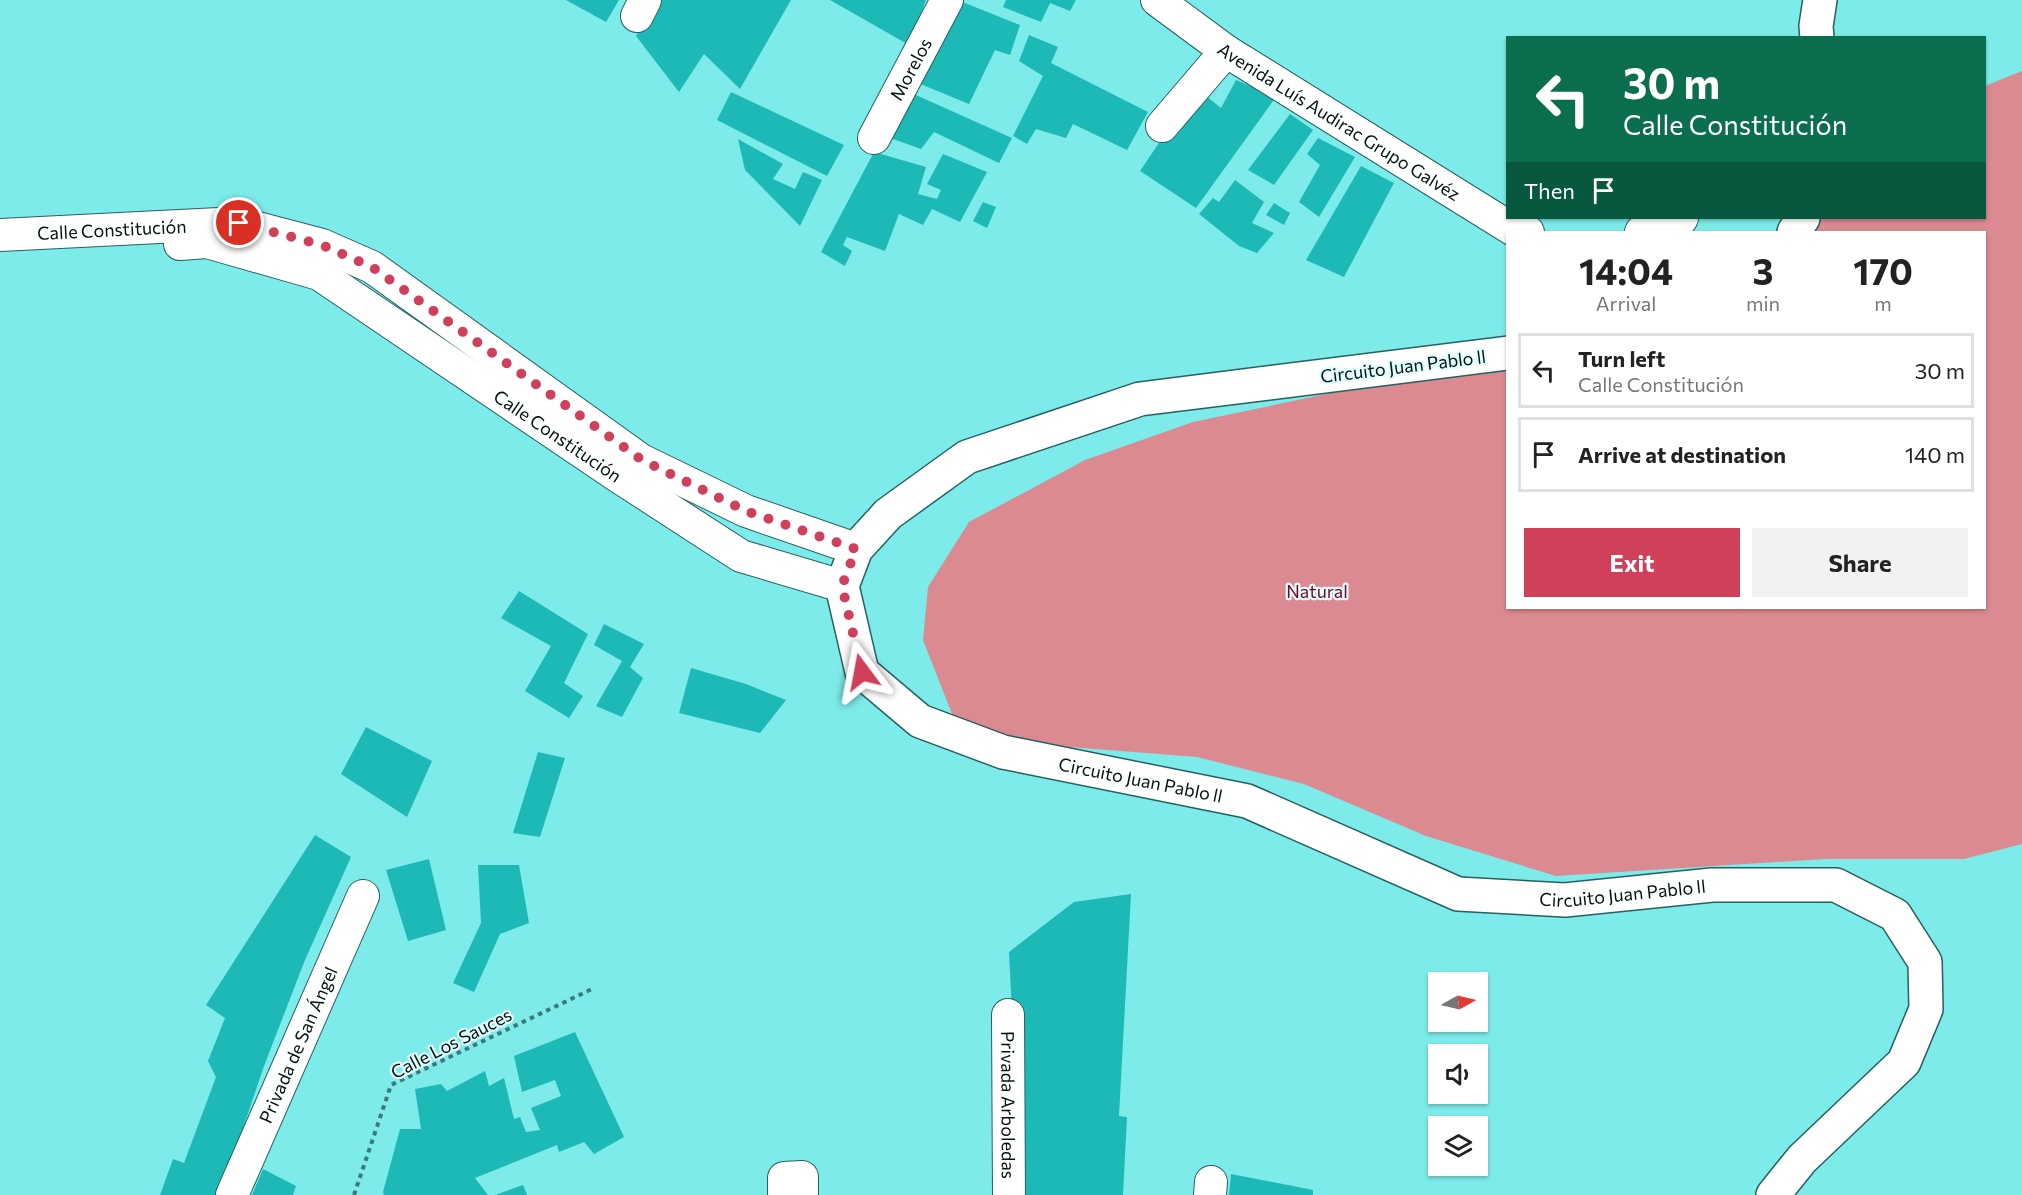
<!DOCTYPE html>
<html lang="en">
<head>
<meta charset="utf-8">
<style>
  body { margin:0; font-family:Commissioner,sans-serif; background:#f2f2f2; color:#222; height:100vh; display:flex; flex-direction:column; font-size:22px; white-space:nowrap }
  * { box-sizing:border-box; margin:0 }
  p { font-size:20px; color:#767676 }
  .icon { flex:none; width:33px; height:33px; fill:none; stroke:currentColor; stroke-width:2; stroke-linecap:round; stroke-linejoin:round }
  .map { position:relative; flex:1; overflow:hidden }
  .drawer { position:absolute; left:1506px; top:231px; width:480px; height:378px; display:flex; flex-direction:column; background:#fff; border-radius:0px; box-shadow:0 2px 4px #0004 }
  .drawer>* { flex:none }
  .guide { position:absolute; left:1506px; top:36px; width:480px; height:183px; border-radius:0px; box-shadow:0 2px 4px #0004; background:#0b6e4f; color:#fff; overflow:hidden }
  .needle { width:39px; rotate:82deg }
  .buttons { position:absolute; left:1428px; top:972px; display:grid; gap:12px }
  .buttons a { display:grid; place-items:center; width:60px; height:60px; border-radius:0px; background:#fff; box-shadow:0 2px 4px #0004; font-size:30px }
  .pin { position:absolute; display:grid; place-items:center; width:51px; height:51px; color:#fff; margin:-26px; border:3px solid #fff; border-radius:50%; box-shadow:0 2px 6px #0007 }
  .me { position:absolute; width:66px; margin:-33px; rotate:347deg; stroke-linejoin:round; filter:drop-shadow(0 0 4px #0008) }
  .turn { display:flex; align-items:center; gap:21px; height:126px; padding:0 18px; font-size:27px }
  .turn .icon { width:78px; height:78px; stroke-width:2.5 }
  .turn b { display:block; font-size:42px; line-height:51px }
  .then { display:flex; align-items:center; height:57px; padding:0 18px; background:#0003; gap:12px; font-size:22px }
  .eta { display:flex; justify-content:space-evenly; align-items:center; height:102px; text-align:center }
  .eta b { font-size:36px; font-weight:700; line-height:42px }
  .action { display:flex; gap:12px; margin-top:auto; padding:12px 18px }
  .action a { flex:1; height:69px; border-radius:0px; background:#d0405b; color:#fff; font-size:24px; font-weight:700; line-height:69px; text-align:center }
  .action a+a { background:#f2f2f2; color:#222 }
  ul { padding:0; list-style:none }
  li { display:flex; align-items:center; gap:18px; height:75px; margin:0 12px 9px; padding:0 6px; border:3px solid #e0e0e0; border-radius:0px }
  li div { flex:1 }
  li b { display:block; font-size:22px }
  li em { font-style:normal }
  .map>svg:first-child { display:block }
  .green { fill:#db8a91 }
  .building { fill:#1db9b7 }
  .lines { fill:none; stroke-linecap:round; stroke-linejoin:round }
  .minor-casing { stroke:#256160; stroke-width:34 }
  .secondary-casing { stroke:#256160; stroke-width:36 }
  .path { stroke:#3c7a79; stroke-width:4; stroke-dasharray:4.5 4.5; stroke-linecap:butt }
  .minor { stroke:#fff; stroke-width:32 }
  .secondary { stroke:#fff; stroke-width:33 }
  .route { stroke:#d0405b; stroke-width:10; stroke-dasharray:0 18 }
  .labels { text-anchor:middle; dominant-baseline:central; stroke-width:4.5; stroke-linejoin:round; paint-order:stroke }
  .street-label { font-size:18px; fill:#001212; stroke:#e0fdfc }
  .park-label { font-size:18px; fill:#7a0027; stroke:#e0fdfc }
</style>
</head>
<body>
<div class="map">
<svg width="2022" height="1195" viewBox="0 0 2022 1195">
  <rect width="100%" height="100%" fill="#7debe9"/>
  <path class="green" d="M2022 71V844L1964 859H1825L1556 876 1426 836 1304 784 1197 757 992 741 954 719 923 640 928 587 969 522 1085 460 1193 422 1431 372 1507 363 1508 608H1984V232H1816L1821 218H1984L1985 86Z"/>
  <path class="building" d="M566 0H619L606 22Z
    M657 0H791L740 89 704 54 679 92 636 36Z
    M830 0H926L909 45Z
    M1006 0H1076L1070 11 1050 3 1041 22 1003 7Z
    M960 1 1020 25 1010 55 995 50 969 104 918 83 941 46Z
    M1029 35 1058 47 1051 63 1148 112 1127 150 1073 124 1066 138 1036 129 1027 144 1013 136 1043 76 1019 61Z
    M1236 80 1276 97 1196 208 1140 171 1196 88 1221 108Z
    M907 91 1012 138 999 163 934 132 921 149 882 135Z
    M731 92 844 145 827 176 717 120Z
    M1290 114 1313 130 1274 185 1248 170Z
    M1318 138 1355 157 1319 217 1299 202 1320 165 1307 154Z
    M738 139 783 164 773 179 795 189 803 172 822 180 800 226 745 170Z
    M874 152 926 167 918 194 937 199 941 190 927 184 943 154 987 172 960 222 932 209 923 225 899 214 885 251 847 237 843 245 852 251 845 266 821 252Z
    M1361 166 1394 183 1344 277 1306 260Z
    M1235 180 1264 202 1252 223 1274 233 1257 253 1239 246 1199 214 1213 198 1219 202Z
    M983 202 996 207 987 228 973 221Z
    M1274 203 1290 213 1284 225 1266 215Z
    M519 591 588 634 564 683 583 696 569 718 525 691 551 646 501 618Z
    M604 624 644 644 630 667 643 678 622 717 596 706 622 661 594 645Z
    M691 668 746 684 786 700 760 733 679 713Z
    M366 727 432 761 407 817 341 774Z
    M538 752 565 758 540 837 513 833Z
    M315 835 351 857 305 960 264 1066 228 1173 224 1195H160L173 1159 184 1163 216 1077 208 1061 225 1018 206 1005Z
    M429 859 446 930 408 941 386 870Z
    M478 865H519L529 923 500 934 474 992 453 983 481 923Z
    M1131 894 1119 1116 1127 1117 1123 1195H1021L1009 952 1074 902Z
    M575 1032 624 1137 594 1154 584 1142 559 1152 557 1145 475 1178 488 1195H384L383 1192 400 1129H421L415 1089 441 1084 447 1091 485 1071 489 1086 504 1078 514 1119 520 1117 526 1132 540 1130 531 1108 561 1096 555 1080 522 1092 514 1056Z
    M263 1169 296 1186 293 1195H252Z
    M1231 1174 1313 1190V1195H1229Z
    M523 1185 527 1195H495Z"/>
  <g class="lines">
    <defs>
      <g id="minor">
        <path id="s1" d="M1157 0 1226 51 1512 229 1528 232"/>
        <path d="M637 16 645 0"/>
        <path d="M1162 126 1226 51"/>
        <path id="s2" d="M874 138 947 0"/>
        <path d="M1641 232 1677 225 1682 218"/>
        <path id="s3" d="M0 235 239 223 322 245 372 267 641 460 746 511 856 549"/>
        <path id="s4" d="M180 244 207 242 319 274 616 475 741 556 842 586"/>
        <path id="s5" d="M1008 1015 1009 1195"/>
        <path id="s6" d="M232 1195 363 896"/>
        <path d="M784 1195V1178L802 1177V1195"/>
        <path d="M1210 1195 1211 1182"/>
      </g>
      <g id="secondary">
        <path d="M1817 38 1816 26 1820 0"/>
        <path d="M1794 232 1803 218"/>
        <path id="s7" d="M1508 353 1140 399 967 457 888 514 856 549 842 586 862 672 920 721 1003 752 1247 801 1458 894 1565 900 1712 885H1836L1895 915 1925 962 1926 1009 1904 1062 1802 1159 1773 1195"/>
      </g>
    </defs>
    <use href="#minor" class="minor-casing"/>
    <use href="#secondary" class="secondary-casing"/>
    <path class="path" d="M354 1195 391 1085 592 989"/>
    <use href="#minor" class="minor"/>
    <use href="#secondary" class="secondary"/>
  </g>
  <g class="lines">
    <path class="route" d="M239 223 322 245 372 267 642 460 746 511 856 549 842 586 862 672"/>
  </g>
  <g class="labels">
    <g class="street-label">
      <text stroke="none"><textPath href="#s2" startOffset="78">Morelos</textPath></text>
      <text stroke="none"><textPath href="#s1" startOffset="219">Avenida Luís Audirac Grupo Galvéz</textPath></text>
      <text stroke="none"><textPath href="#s3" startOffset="112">Calle Constitución</textPath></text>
      <text transform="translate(1403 366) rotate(-7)">Circuito Juan Pablo ll</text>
      <text stroke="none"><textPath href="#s4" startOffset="432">Calle Constitución</textPath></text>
      <text stroke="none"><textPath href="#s7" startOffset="1131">Circuito Juan Pablo ll</textPath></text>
      <text stroke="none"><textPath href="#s7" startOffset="1635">Circuito Juan Pablo ll</textPath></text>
      <text transform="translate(451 1043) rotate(-27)">Calle Los Sauces</text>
      <text stroke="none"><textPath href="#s6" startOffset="164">Privada de San Ángel</textPath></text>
      <text stroke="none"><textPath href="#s5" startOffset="90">Privada Arboledas</textPath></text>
    </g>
    <g class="park-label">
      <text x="1317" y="591">Natural</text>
    </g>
  </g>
</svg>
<div class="buttons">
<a><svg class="needle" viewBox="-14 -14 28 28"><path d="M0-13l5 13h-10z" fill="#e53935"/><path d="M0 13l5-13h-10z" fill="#767676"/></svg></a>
<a><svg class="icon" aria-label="sound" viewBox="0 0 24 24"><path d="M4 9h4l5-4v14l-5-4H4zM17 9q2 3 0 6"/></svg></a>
<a><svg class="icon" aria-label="layers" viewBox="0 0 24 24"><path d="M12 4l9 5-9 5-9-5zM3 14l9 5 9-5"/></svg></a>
</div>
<div class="pin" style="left:239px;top:223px;background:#d93025"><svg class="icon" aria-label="arrive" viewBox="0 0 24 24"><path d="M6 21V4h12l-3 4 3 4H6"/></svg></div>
<svg class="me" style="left:862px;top:672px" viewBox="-20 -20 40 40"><path d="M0-17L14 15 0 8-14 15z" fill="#d0405b" stroke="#fff" stroke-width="4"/></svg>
<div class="guide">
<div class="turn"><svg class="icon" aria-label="left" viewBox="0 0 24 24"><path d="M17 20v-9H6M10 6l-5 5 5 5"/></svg><div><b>30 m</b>Calle Constitución</div></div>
<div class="then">Then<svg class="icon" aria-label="arrive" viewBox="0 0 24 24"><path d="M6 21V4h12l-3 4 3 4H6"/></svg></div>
</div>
<section class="drawer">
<div class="eta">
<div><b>14:04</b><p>Arrival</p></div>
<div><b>3</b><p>min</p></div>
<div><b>170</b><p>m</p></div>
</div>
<ul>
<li><svg class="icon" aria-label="left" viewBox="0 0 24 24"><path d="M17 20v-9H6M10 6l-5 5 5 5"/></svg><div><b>Turn left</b><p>Calle Constitución</p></div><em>30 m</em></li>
<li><svg class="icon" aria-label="arrive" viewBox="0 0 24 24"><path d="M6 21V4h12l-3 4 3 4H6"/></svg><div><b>Arrive at destination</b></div><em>140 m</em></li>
</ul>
<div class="action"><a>Exit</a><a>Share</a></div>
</section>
</div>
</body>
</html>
